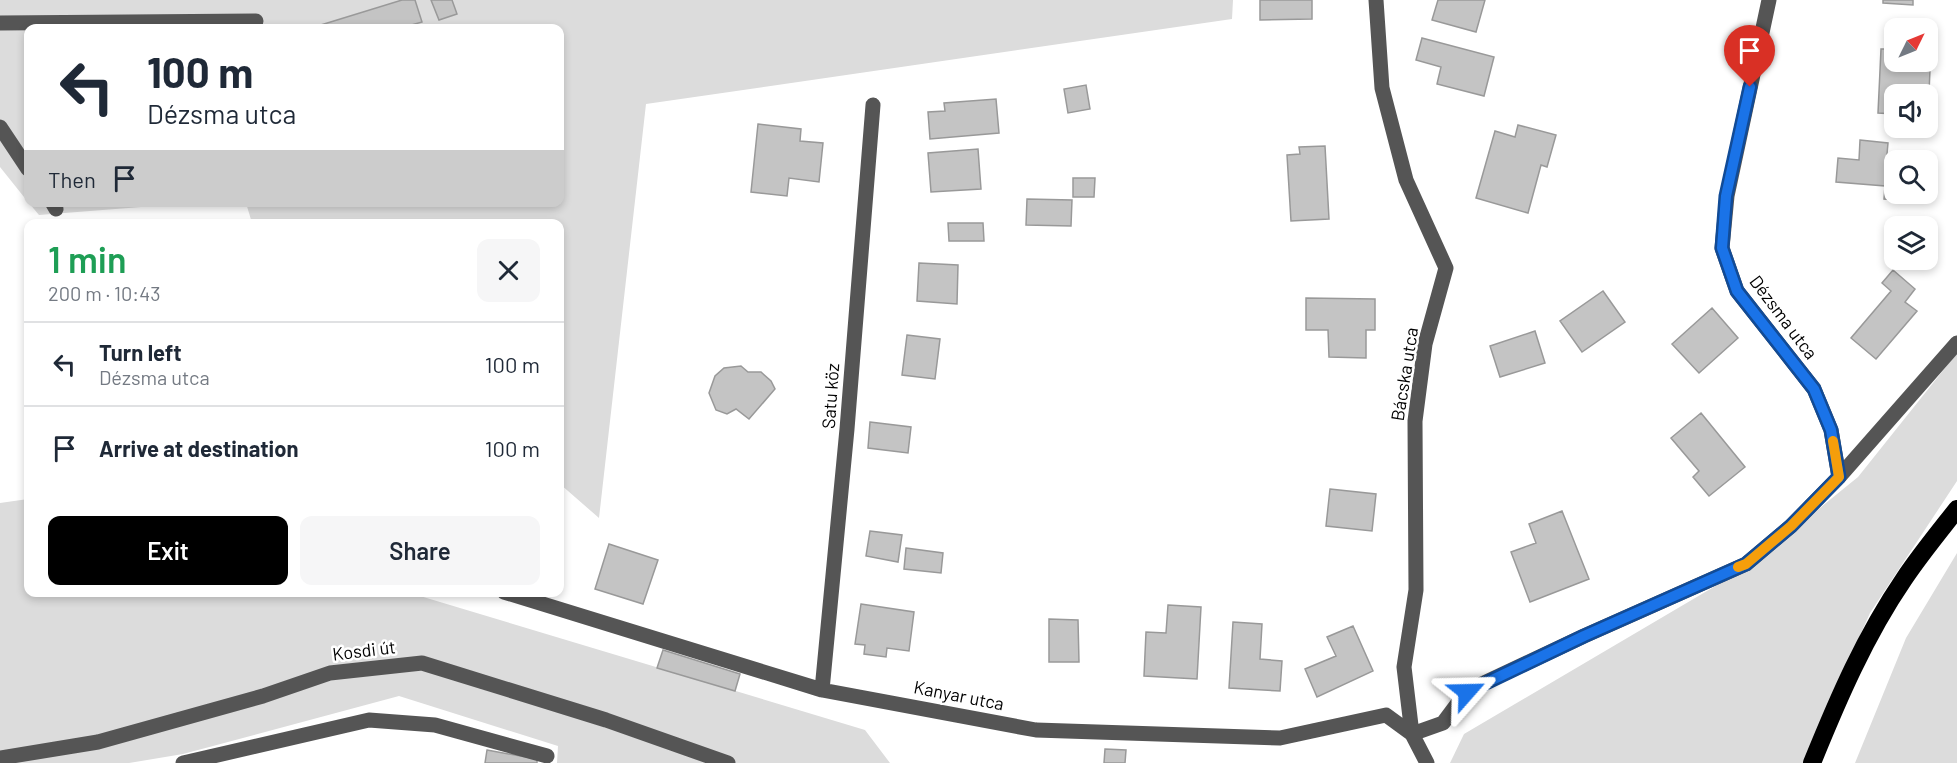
<!DOCTYPE html>
<html lang="en">
<head>
<meta charset="utf-8">
<style>
  body { margin:0; font-family:Barlow,sans-serif; background:#f6f6f7; color:#1f2937; height:100vh; display:flex; flex-direction:column; font-size:22px; white-space:nowrap }
  * { box-sizing:border-box; margin:0 }
  p { font-size:20px; color:#747a83 }
  .icon { flex:none; width:33px; height:33px; fill:none; stroke:currentColor; stroke-width:2; stroke-linecap:round; stroke-linejoin:round }
  .map { position:relative; flex:1; overflow:hidden }
  .panel { position:absolute; left:24px; top:219px; width:540px; height:378px; display:flex; flex-direction:column; background:#fff; border-radius:12px; box-shadow:0 3px 9px #0003 }
  .panel>* { flex:none }
  .hud { position:absolute; left:24px; top:24px; width:540px; height:183px; border-radius:12px; box-shadow:0 3px 9px #0003; background:#fff; color:#1f2937; overflow:hidden }
  .needle { width:39px; rotate:47deg }
  .controls { position:absolute; left:1884px; top:18px; display:grid; gap:12px }
  .controls a { display:grid; place-items:center; width:54px; height:54px; border-radius:12px; background:#fff; box-shadow:0 3px 9px #0003; font-size:30px }
  .pin { position:absolute; display:grid; place-items:center; width:51px; height:51px; color:#fff; margin:-62px -26px; border-radius:50% 50% 50% 0; rotate:-45deg; box-shadow:0 0 6px #0007 }
  .pin .icon { rotate:45deg }
  .me { position:absolute; width:66px; margin:-33px; rotate:65deg; stroke-linejoin:round; filter:drop-shadow(0 0 4px #0008) }
  .turn { display:flex; align-items:center; gap:21px; height:126px; padding:0 24px; font-size:27px }
  .turn .icon { width:78px; height:78px; stroke-width:2.5 }
  .turn b { display:block; font-size:42px; line-height:51px }
  .then { display:flex; align-items:center; height:57px; padding:0 24px; background:#0003; gap:12px; font-size:22px }
  .round { display:grid; place-items:center; flex:none; width:63px; height:63px; border-radius:12px; background:#f6f6f7 }
  .overview { display:flex; align-items:center; justify-content:space-between; height:102px; padding:0 24px }
  h1 { font-size:36px; font-weight:600; line-height:45px; color:#1e9e55 }
  .action { display:flex; gap:12px; margin-top:auto; padding:12px 24px }
  .action a { flex:1; height:69px; border-radius:12px; background:#000; color:#fff; font-size:24px; font-weight:600; line-height:69px; text-align:center }
  .action a+a { background:#f6f6f7; color:#1f2937 }
  ul { padding:0; list-style:none }
  li { display:flex; align-items:center; gap:18px; height:84px; padding:0 24px; border-top:2px solid #e0e1e3 }
  li div { flex:1 }
  li b { display:block; font-size:22px }
  li em { font-style:normal }
  .map>svg:first-child { display:block }
  .green { fill:#dcdcdc }
  .building { fill:#c4c4c4; stroke:#999; stroke-width:1.5 }
  .lines { fill:none; stroke-linecap:round; stroke-linejoin:round }
  .minor { stroke:#555; stroke-width:15 }
  .highway { stroke:#000; stroke-width:18 }
  .route-casing { stroke:#114b97; stroke-width:15 }
  .route { stroke:#1a73e8; stroke-width:10 }
  .slow { stroke:#f59e0b; stroke-width:10 }
  .labels { text-anchor:middle; dominant-baseline:central; stroke-width:5; stroke-linejoin:round; paint-order:stroke }
  .street-label { font-size:18px; fill:#000; stroke:#fff }
</style>
</head>
<body>
<div class="map">
<svg width="1957" height="763" viewBox="0 0 1957 763">
  <rect width="100%" height="100%" fill="#fff"/>
  <path class="green" d="M0 0H1233L1232 19 646 104 599 518 560 484V224L252 223 246 203 560 202V28H28V202L0 167Z
    M29 203H192L39 215Z
    M1957 353V481L1870 613 1803 763H1450L1464 734 1746 568 1858 477Z
    M28 499V592L410 593 865 730 890 763H557L558 746 399 696 183 754 129 763H0V503Z
    M1957 553V763H1855L1906 638Z"/>
  <path class="building" d="M402 0H415L422 22 401 28H311Z
    M431 0H452L457 14 439 20Z
    M1260 0H1312V19L1260 20Z
    M1438 0H1485L1476 32 1432 20Z
    M1883 0H1913V5L1883 3Z
    M1422 38 1494 57 1484 96 1437 84 1441 67 1416 60Z
    M1881 49H1894V62H1919V69L1930 70 1928 115V94H1894V114L1878 113Z
    M1086 85 1090 109 1068 113 1064 89Z
    M996 99 999 133 930 139 928 112 945 111 944 103Z
    M758 124 801 129 800 141 823 143 819 182 789 178 787 196 751 192Z
    M1518 125 1556 135 1547 167 1541 165 1528 213 1476 198 1495 131 1515 137Z
    M1860 140 1888 143 1887 154 1935 158 1932 191 1928 190V160H1894V194H1910V201L1884 199 1885 186 1836 182 1838 158 1859 160Z
    M1325 146 1329 219 1291 221 1287 155 1300 154 1299 147Z
    M978 149 981 189 931 192 928 153Z
    M1073 178H1095L1094 197H1073Z
    M1027 199 1072 200 1071 226 1026 225Z
    M948 223H983L984 241H949Z
    M919 263 958 265 957 304 917 301Z
    M1893 270 1915 289 1905 302 1917 311 1876 359 1851 338 1891 291 1882 283Z
    M1603 291 1625 322 1582 352 1560 321Z
    M1306 298 1375 299V330H1366V358L1329 357 1328 330H1306Z
    M1712 308 1738 338 1699 373 1672 344Z
    M1535 331 1545 363 1500 377 1490 346Z
    M907 335 940 339 935 379 902 375Z
    M741 366 748 372H761L771 381 775 389 749 419 736 409 727 414 716 410 709 393 715 376 724 368Z
    M1701 413 1745 467 1709 496 1693 477 1699 471 1671 438Z
    M870 422 911 427 908 453 868 448Z
    M1330 489 1376 494 1372 531 1326 526Z
    M1562 511 1589 579 1530 602 1511 552 1536 543 1529 524Z
    M870 531 902 535 898 562 866 556Z
    M609 544 658 560 643 604 595 589Z
    M906 548 943 553 941 573 904 569Z
    M861 604 914 612 909 651 887 648 886 657 864 654 865 645 855 644Z
    M1168 605 1201 607 1197 679 1144 676 1146 632 1166 633Z
    M1049 619 1078 620 1079 662H1049Z
    M1233 622 1262 624 1260 659 1282 661 1280 691 1229 688Z
    M1353 626 1373 671 1317 697 1305 669 1336 656 1327 637Z
    M663 650 740 674 735 691 657 668Z
    M1105 749 1126 750 1125 763H1104Z
    M487 750 537 759V763H485Z"/>
  <g class="lines">
    <path class="minor" d="M1376 0 1382 88 1406 180 1446 268 1425 344 1415 421 1416 590 1404 667 1412 734 1427 763
      M1769 0 1727 196 1722 248 1737 291 1814 389 1831 430 1839 477
      M0 23 256 21
      M0 127 28 169
      M52 202 56 209
      M504 592 822 690 1036 730 1280 738 1386 715 1412 734 1443 723 1467 691 1584 636 1746 564 1791 526 1839 477 1957 343
      M822 690 847 429 873 105
      M0 758 98 742 263 696 330 673 422 663 606 720 728 763
      M183 763 369 720 435 725 547 756"/>
    <path class="highway" d="M1812 763C1838 699 1865 636 1904 579 1920 555 1939 532 1957 509"/>
  </g>
  <g class="lines">
    <defs>
      <path id="route" d="M1467 692 1584 636 1746 564 1791 526 1839 477 1831 430 1814 389 1737 291 1722 248 1726 196 1750 87"/>
    </defs>
    <use href="#route" class="route-casing"/>
    <use href="#route" class="route"/>
    <path class="slow" d="M1738 567 1746 564 1791 526 1839 477 1833 441"/>
  </g>
  <g class="labels">
    <g class="street-label">
      <text transform="translate(1784 317) rotate(53)">Dézsma utca</text>
      <text transform="translate(1404 374) rotate(-81)">Bácska utca</text>
      <text transform="translate(830 396) rotate(-86)">Satu köz</text>
      <text transform="translate(364 650) rotate(-7)">Kosdi út</text>
      <text transform="translate(959 695) rotate(11)">Kanyar utca</text>
    </g>
  </g>
</svg>
<div class="controls">
<a><svg class="needle" viewBox="-14 -14 28 28"><path d="M0-13l5 13h-10z" fill="#e53935"/><path d="M0 13l5-13h-10z" fill="#747a83"/></svg></a>
<a><svg class="icon" aria-label="sound" viewBox="0 0 24 24"><path d="M4 9h4l5-4v14l-5-4H4zM17 9q2 3 0 6"/></svg></a>
<a><svg class="icon" aria-label="search" viewBox="0 0 24 24"><circle cx="10" cy="10" r="6"/><path d="M15 15l6 6"/></svg></a>
<a><svg class="icon" aria-label="layers" viewBox="0 0 24 24"><path d="M12 4l9 5-9 5-9-5zM3 14l9 5 9-5"/></svg></a>
</div>
<div class="pin" style="left:1750px;top:87px;background:#d93025"><svg class="icon" aria-label="arrive" viewBox="0 0 24 24"><path d="M6 21V4h12l-3 4 3 4H6"/></svg></div>
<svg class="me" style="left:1467px;top:692px" viewBox="-20 -20 40 40"><path d="M0-17L14 15 0 8-14 15z" fill="#1a73e8" stroke="#fff" stroke-width="4"/></svg>
<div class="hud">
<div class="turn"><svg class="icon" aria-label="left" viewBox="0 0 24 24"><path d="M17 20v-9H6M10 6l-5 5 5 5"/></svg><div><b>100 m</b>Dézsma utca</div></div>
<div class="then">Then<svg class="icon" aria-label="arrive" viewBox="0 0 24 24"><path d="M6 21V4h12l-3 4 3 4H6"/></svg></div>
</div>
<section class="panel">
<div class="overview"><div><h1>1 min</h1><p>200 m · 10:43</p></div><a class="round"><svg class="icon" aria-label="close" viewBox="0 0 24 24"><path d="M6 6l12 12M18 6L6 18"/></svg></a></div>
<ul>
<li><svg class="icon" aria-label="left" viewBox="0 0 24 24"><path d="M17 20v-9H6M10 6l-5 5 5 5"/></svg><div><b>Turn left</b><p>Dézsma utca</p></div><em>100 m</em></li>
<li><svg class="icon" aria-label="arrive" viewBox="0 0 24 24"><path d="M6 21V4h12l-3 4 3 4H6"/></svg><div><b>Arrive at destination</b></div><em>100 m</em></li>
</ul>
<div class="action"><a>Exit</a><a>Share</a></div>
</section>
</div>
</body>
</html>
